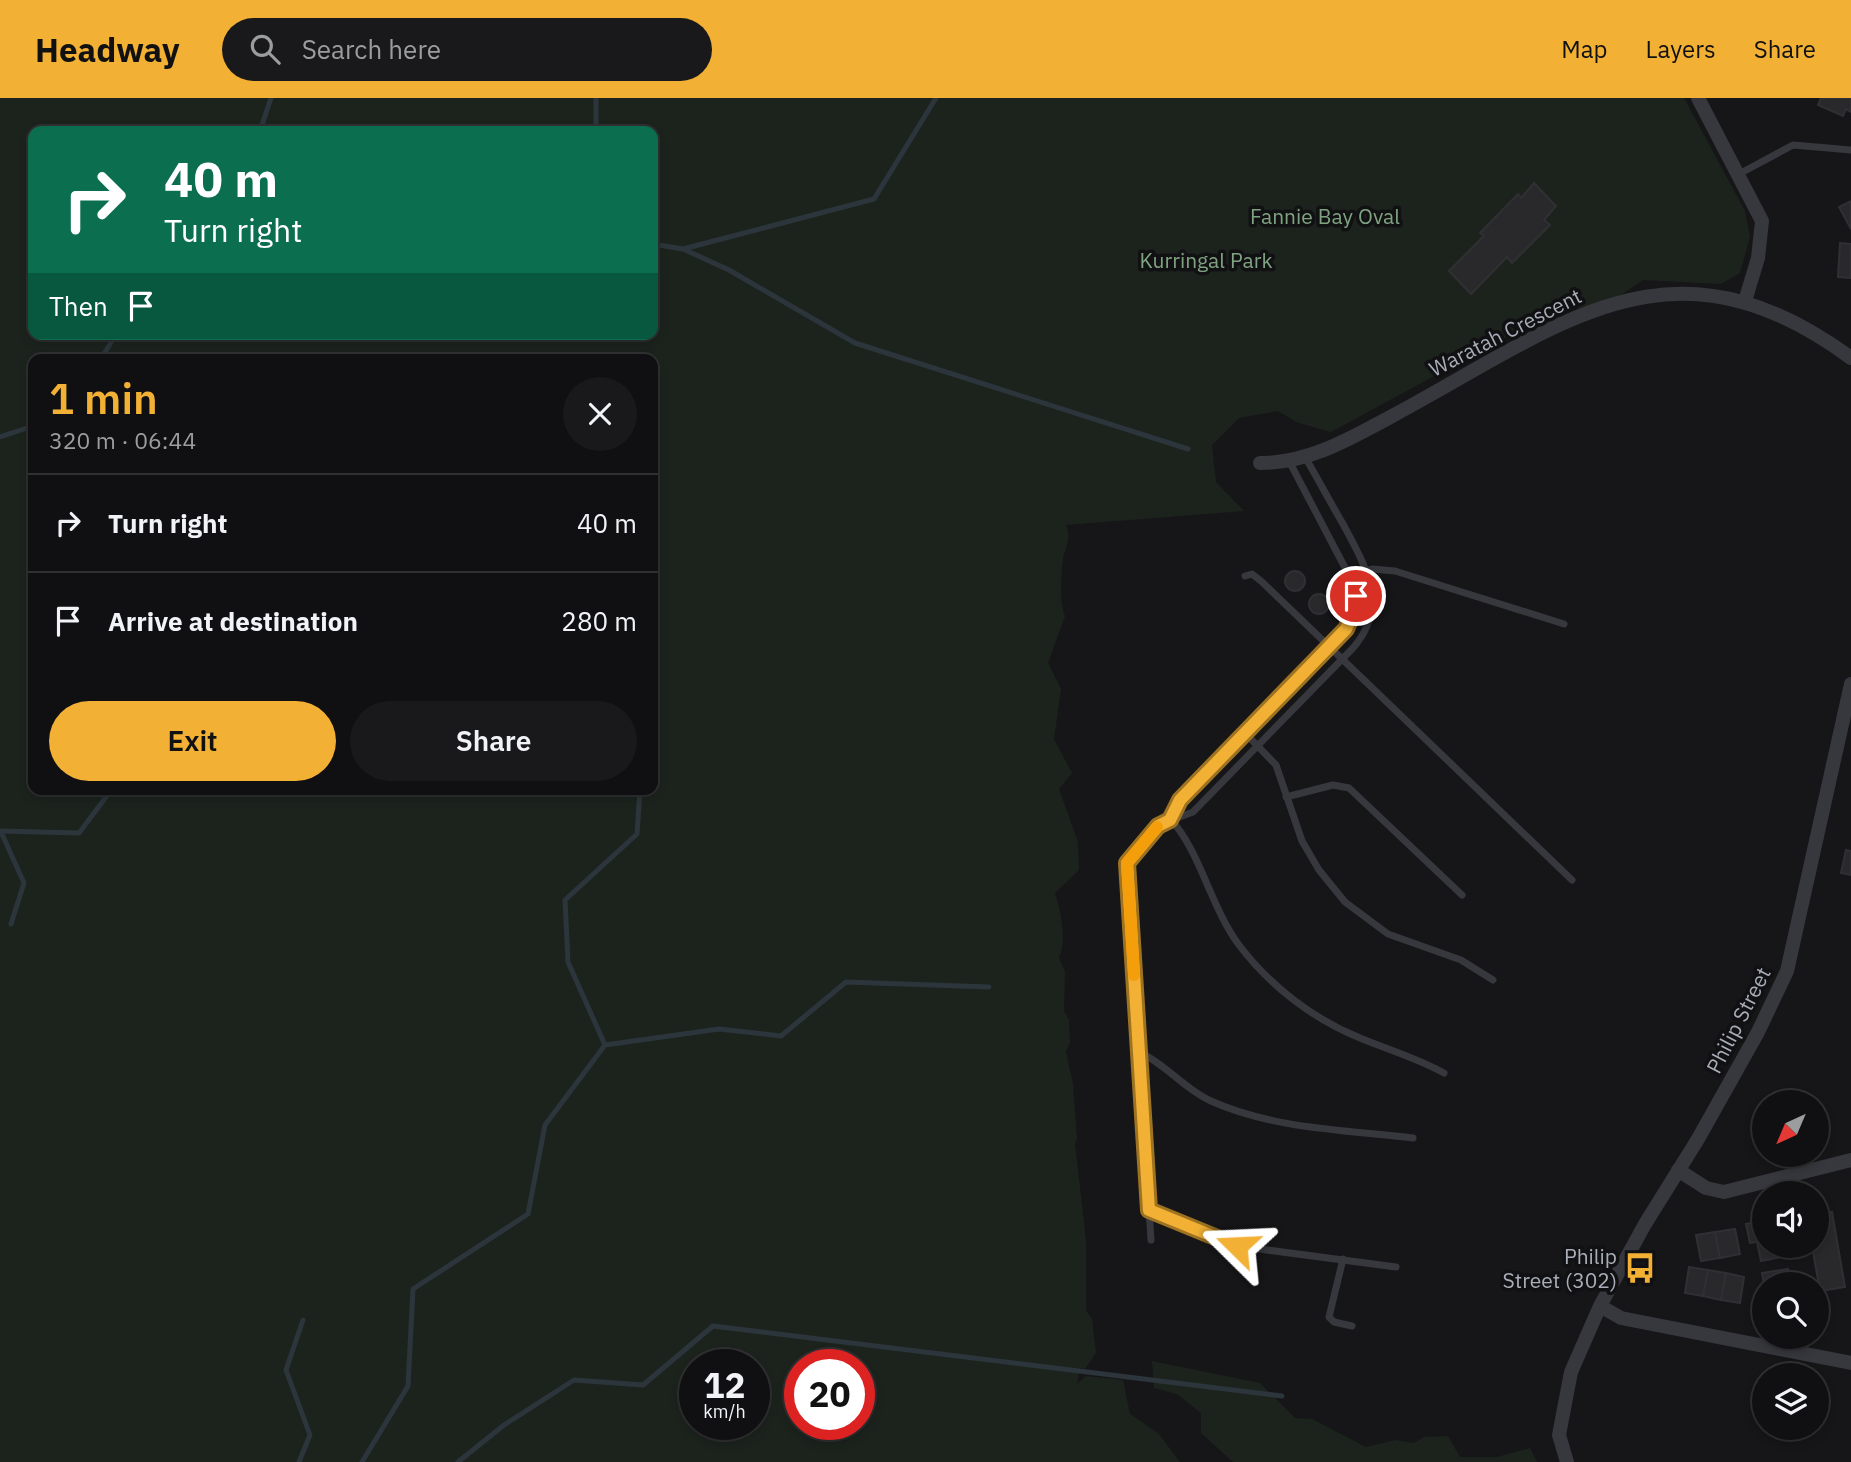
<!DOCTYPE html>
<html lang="en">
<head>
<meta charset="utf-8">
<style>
  body { margin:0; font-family:"IBM Plex Sans",sans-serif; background:#19191b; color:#f1f3f6; height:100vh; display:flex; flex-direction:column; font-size:26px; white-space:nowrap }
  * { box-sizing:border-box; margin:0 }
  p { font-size:23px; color:#9c9d9f }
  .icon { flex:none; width:38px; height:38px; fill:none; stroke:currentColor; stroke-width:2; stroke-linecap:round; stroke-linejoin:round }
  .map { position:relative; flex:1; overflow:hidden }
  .drawer { position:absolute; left:28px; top:256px; width:630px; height:441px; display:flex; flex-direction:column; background:#101012; border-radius:14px; box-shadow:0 4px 10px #0003,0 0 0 2px #303032 }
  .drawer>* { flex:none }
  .guide { position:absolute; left:28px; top:28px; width:630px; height:214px; border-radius:14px; box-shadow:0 4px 10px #0003,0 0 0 2px #303032; background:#0b6e4f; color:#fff; overflow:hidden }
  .needle { width:46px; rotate:224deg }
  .buttons { position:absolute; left:1752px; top:992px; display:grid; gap:14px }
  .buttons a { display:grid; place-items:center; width:77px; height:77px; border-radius:50%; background:#101012; box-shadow:0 4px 10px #0003,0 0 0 2px #303032; font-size:35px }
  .speed { position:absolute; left:679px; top:1251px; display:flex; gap:14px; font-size:35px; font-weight:700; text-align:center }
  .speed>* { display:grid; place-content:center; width:91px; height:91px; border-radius:50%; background:#101012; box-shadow:0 4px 10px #0003,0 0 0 2px #303032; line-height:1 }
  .speed small { font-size:18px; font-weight:400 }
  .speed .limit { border:10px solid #d22; background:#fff; color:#111 }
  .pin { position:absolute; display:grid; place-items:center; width:60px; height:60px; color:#fff; margin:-30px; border:4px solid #fff; border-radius:50%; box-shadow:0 2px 7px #0007 }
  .me { position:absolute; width:77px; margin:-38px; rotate:291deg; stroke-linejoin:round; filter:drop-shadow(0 0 5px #0008) }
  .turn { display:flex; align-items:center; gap:24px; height:147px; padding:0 21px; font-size:32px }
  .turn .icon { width:91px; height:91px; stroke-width:2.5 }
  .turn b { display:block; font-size:49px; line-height:60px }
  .then { display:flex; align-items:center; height:66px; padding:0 21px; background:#0003; gap:14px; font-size:26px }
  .round { display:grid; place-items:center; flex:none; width:74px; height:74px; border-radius:37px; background:#19191b }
  .head { display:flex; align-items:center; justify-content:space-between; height:119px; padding:0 21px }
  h1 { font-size:42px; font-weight:600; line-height:52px; color:#f2b134 }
  .primary-button { display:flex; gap:14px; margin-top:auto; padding:14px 21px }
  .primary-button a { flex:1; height:80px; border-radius:42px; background:#f2b134; color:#111; font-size:28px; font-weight:600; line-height:80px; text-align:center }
  .primary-button a+a { background:#19191b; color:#f1f3f6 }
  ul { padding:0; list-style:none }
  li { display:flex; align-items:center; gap:21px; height:98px; padding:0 21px; border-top:2px solid #303032 }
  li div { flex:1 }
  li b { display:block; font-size:26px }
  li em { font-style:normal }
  header { display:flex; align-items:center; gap:42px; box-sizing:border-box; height:98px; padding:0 35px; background:#f2b134; color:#111 }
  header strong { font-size:33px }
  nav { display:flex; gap:38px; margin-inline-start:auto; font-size:24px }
  .search { width:490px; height:63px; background:#19191b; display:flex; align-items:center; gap:18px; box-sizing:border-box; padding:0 24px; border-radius:38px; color:#9c9d9f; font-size:26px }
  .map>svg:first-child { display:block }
  .green { fill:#1c231d; fill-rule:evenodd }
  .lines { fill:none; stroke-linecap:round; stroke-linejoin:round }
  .stream { stroke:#2c353c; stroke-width:5 }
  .building { fill:#29292c; stroke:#303034; stroke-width:2 }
  .lane { stroke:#37383d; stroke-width:7 }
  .street { stroke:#37383d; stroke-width:14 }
  .route-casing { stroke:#9d7322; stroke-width:18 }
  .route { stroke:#f2b134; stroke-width:12 }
  .slow { stroke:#f59e0b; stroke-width:12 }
  .labels { text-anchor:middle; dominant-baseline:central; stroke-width:7; stroke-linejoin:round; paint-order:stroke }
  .park-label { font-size:21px; fill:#7fa381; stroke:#111113 }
  .street-label { font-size:21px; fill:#a8adb8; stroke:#111113 }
  .poi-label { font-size:21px; fill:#a8adb8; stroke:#111113; text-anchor:end }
</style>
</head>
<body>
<header>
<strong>Headway</strong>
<div class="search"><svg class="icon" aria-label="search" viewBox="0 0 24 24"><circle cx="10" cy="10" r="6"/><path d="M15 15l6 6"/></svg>Search here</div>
<nav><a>Map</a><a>Layers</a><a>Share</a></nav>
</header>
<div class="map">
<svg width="1851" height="1364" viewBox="0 0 1851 1364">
  <rect width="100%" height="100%" fill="#161618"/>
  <path class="green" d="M0 0H1684L1745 113 1750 139 1740 175 1721 186 1643 182 1612 203 1569 212 1565 207 1331 334 1296 324 1278 313 1239 320 1212 347 1216 384 1244 413 1066 427C1071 442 1066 447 1063 461 1061 477 1059 503 1065 518L1048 565 1061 591 1054 641 1072 675 1059 691 1078 744 1079 772 1055 795C1061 813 1067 843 1059 860L1065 873 1064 913 1069 922 1070 944 1066 954 1073 986 1077 1041 1075 1045 1086 1143V1212L1092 1221 1096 1255 1085 1271 1080 1270 1077 1286 1086 1278 1123 1282 1130 1316 1158 1335 1180 1364H0ZM33 33H653V236H33ZM33 261H653V691H33ZM695 1267H754V1326H695ZM800 1267H859V1326H800Z
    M1152 1263 1260 1285 1295 1320 1312 1321 1366 1349 1395 1342 1414 1345 1424 1339 1448 1338 1460 1359H1497L1530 1350 1537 1364H1233L1201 1335V1315L1177 1296 1154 1290Z"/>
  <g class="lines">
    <path class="stream" d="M596 0V33
      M260 33 271 0
      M653 146 683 151 874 101 936 0
      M683 151 729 172 855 245 1188 351
      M101 261 116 236
      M0 339 33 328
      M0 733 79 735 112 691
      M1 734 24 785 11 826
      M605 947 568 864 565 802 637 736 640 691
      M299 1364 310 1337 286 1272 303 1222
      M362 1364 408 1288 413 1191 528 1116 545 1027 605 947 719 931 781 938 846 884 989 889
      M458 1364 504 1327 574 1282 643 1287 713 1228 1282 1298"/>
  </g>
  <path class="building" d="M1821 0H1851V14L1846 11 1843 18 1818 7Z
    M1534 85 1556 108 1544 122 1550 127 1512 165 1507 159 1471 196 1449 173 1484 138 1480 135 1518 96 1521 100Z
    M1851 103V131L1839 109Z
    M1840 145 1851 146V180L1838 179Z
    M1285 483a10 10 0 1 1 20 0a10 10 0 1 1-20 0Z
    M1309 506a10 10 0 1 1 20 0a10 10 0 1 1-20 0Z
    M1846 752 1851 753V777L1841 775Z
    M1832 1114 1845 1189 1820 1193 1812 1148H1816V1117Z
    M1764 1122V1143L1750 1145 1746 1126Z
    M1735 1131 1740 1156 1720 1160 1715 1134Z
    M1715 1134 1720 1160 1701 1163 1696 1137Z
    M1764 1143V1148H1784L1786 1158 1761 1163 1757 1144Z
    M1689 1169 1708 1172 1703 1198 1685 1195Z
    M1788 1171 1790 1186H1764L1762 1175Z
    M1708 1172 1726 1175 1721 1202 1703 1198Z
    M1726 1175 1744 1179 1740 1205 1721 1202Z
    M1764 1194V1214H1762L1759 1195Z"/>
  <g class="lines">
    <path class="lane" d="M1739 76 1793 47 1851 52
      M1245 478 1252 476 1261 483 1572 782
      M1350 478 1372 471 1395 473 1564 526
      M1245 635 1276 667 1302 743 1319 772 1345 804 1388 836 1461 862 1493 882
      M1286 699 1333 687 1349 690 1462 797
      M1170 721 1180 702 1342 535C1354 521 1359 502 1353 485L1289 363
      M1170 721C1199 750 1211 810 1239 847 1270 888 1313 921 1360 940 1389 952 1417 960 1444 975
      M1139 954C1166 966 1184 991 1211 1003 1273 1031 1346 1032 1413 1040
      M1149 1112 1237 1148 1396 1169
      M1151 1142 1127 765 1132 755 1161 726 1193 714 1353 550C1390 508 1365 467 1343 426 1330 404 1318 381 1305 359
      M1343 1161 1329 1219 1334 1224 1352 1228"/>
    <path class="street" d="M1698 0 1762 123 1758 160 1745 203
      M1260 365C1310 365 1351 340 1394 317 1560 228 1670 127 1851 260
      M1678 1072 1706 1090 1724 1094 1851 1062
      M1600 1208 1621 1220 1851 1265
      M1567 1364 1559 1337 1571 1274 1600 1208 1645 1126 1698 1041 1758 934 1787 873 1851 586"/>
  </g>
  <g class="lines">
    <defs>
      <path id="route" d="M1237 1148 1149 1112 1127 765 1158 728 1170 722 1180 702 1346 531 1353 515 1356 498"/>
    </defs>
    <use href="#route" class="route-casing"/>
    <use href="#route" class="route"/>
    <path class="slow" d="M1134 877 1127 765 1157 729"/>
  </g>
  <defs>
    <symbol id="bus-bare" viewBox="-9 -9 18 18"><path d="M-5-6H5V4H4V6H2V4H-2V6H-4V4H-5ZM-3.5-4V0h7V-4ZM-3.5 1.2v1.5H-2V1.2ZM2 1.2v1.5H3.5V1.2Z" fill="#f2b134" stroke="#111113" stroke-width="2.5" paint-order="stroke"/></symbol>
  </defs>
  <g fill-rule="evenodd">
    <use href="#bus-bare" x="1618" y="1148" width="44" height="44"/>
  </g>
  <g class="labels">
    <g class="park-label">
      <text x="1325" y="118">Fannie Bay Oval</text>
      <text x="1206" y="162">Kurringal Park</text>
    </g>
    <g class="street-label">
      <text transform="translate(1505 234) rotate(-27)">Waratah Crescent</text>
      <text transform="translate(1738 922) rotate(-63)">Philip Street</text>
    </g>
    <g class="poi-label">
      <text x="1617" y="1158">Philip<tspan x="1617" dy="24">Street (302)</tspan></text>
    </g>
  </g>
</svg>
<div class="buttons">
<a><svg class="needle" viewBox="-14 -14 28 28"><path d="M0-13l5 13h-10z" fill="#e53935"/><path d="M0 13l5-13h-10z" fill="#9c9d9f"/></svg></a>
<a><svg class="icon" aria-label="sound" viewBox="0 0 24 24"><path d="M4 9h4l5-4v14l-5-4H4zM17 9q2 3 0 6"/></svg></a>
<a><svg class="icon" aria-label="search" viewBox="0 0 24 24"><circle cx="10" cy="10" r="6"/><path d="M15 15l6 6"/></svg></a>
<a><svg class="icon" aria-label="layers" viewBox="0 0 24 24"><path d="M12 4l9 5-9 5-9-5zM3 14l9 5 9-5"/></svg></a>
</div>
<div class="speed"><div>12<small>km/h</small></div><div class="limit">20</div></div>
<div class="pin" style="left:1356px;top:498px;background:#d93025"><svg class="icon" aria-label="arrive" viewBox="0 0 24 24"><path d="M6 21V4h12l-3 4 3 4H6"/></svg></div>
<svg class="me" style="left:1237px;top:1148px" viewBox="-20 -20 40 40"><path d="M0-17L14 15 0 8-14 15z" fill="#f2b134" stroke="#fff" stroke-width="4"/></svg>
<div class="guide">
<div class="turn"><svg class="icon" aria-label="right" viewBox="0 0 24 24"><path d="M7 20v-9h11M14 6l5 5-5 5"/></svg><div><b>40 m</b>Turn right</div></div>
<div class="then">Then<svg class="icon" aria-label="arrive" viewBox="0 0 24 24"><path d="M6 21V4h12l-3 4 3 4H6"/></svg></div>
</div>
<section class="drawer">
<div class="head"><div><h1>1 min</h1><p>320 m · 06:44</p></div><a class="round"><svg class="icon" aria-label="close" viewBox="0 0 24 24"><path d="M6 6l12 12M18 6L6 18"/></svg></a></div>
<ul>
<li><svg class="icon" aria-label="right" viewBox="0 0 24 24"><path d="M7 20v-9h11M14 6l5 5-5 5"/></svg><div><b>Turn right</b></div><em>40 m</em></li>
<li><svg class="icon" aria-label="arrive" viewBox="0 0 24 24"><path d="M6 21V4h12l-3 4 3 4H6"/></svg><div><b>Arrive at destination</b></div><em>280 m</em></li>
</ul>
<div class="primary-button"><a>Exit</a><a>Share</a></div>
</section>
</div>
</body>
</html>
